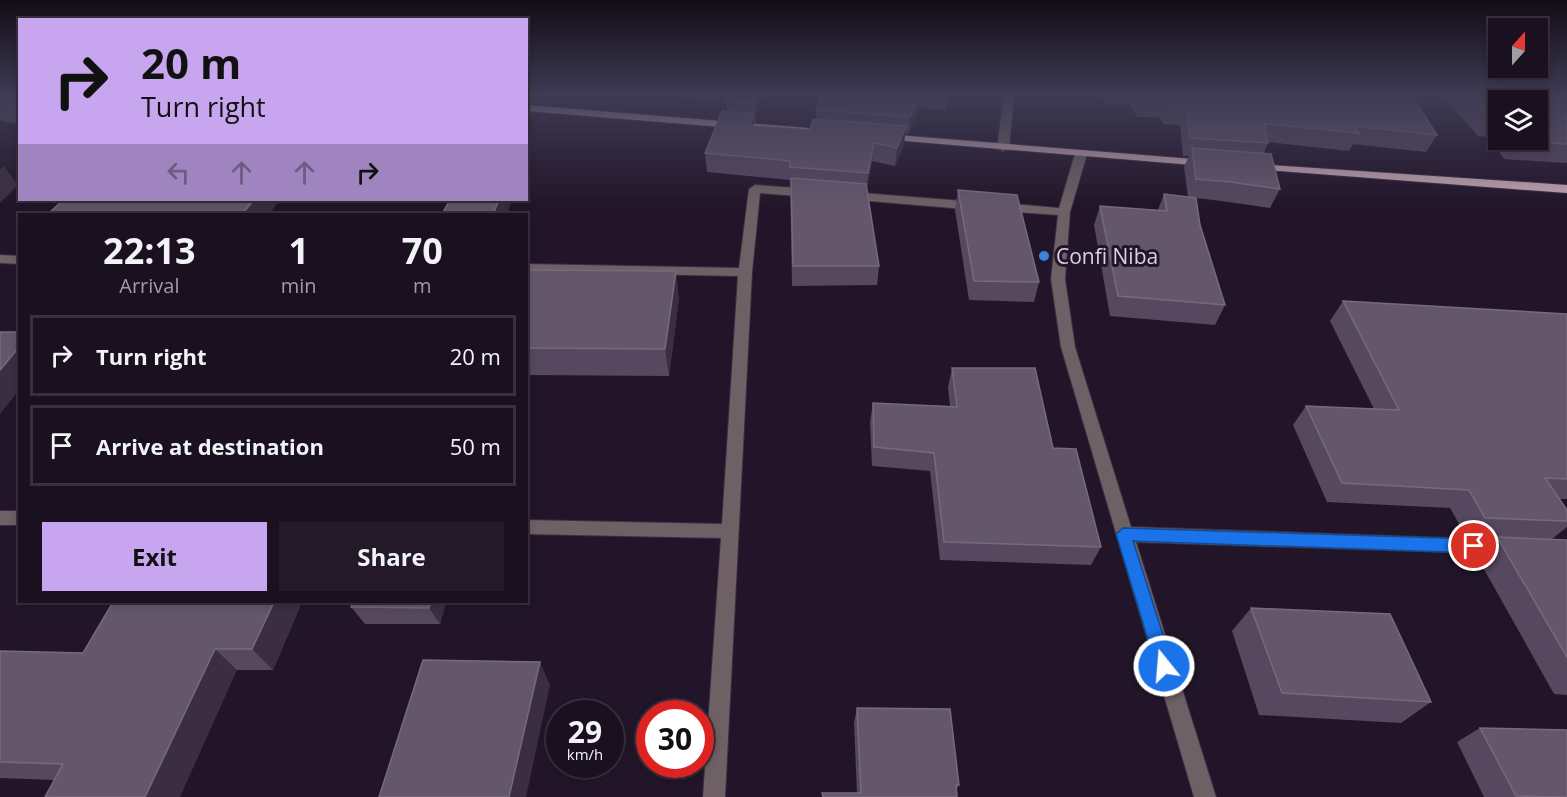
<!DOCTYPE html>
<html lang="en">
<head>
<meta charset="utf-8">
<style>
  body { margin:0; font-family:"Open Sans",sans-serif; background:#231928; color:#f1f3f6; height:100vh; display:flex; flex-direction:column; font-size:22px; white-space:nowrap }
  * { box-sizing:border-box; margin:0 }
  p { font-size:20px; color:#9f9da4 }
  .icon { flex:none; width:33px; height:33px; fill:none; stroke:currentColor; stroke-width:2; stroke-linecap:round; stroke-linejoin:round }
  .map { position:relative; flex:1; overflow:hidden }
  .details { position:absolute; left:18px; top:213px; width:510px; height:390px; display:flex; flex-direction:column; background:#1a101f; border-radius:0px; box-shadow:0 3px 9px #0003,0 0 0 2px #38303d }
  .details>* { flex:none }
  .banner { position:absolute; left:18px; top:18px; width:510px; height:183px; border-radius:0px; box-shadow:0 3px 9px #0003,0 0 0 2px #38303d; background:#c8a6ef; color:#111; overflow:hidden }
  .needle { width:39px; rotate:21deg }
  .fabs { position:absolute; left:1488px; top:18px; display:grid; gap:12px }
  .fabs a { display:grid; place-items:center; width:60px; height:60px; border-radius:0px; background:#1a101f; box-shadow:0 3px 9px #0003,0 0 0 2px #38303d; font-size:30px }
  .speed { position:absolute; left:546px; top:700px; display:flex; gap:12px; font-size:30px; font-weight:700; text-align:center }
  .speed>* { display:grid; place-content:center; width:78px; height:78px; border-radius:50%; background:#1a101f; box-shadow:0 3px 9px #0003,0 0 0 2px #38303d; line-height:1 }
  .speed small { font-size:15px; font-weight:400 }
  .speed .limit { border:9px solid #d22; background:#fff; color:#111 }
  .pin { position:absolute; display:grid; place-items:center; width:51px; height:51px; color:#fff; margin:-26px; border:3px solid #fff; border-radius:50%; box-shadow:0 2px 6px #0007 }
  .me { position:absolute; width:66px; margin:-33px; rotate:343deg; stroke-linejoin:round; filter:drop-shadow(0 0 4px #0008) }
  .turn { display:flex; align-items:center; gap:21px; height:126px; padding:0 24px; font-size:27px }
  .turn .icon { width:78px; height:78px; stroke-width:2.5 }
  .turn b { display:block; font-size:42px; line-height:51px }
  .lanes { display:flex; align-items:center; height:57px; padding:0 24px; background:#0003; justify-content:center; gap:30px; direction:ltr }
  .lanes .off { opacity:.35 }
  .eta { display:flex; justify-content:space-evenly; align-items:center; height:102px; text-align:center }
  .eta b { font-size:36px; font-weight:700; line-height:42px }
  .action { display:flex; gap:12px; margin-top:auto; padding:12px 24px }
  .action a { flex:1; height:69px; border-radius:0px; background:#c8a6ef; color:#111; font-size:24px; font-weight:700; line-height:69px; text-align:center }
  .action a+a { background:#231928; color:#f1f3f6 }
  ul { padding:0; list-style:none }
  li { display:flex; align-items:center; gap:18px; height:81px; margin:0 12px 9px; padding:0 12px; border:3px solid #38303d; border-radius:0px }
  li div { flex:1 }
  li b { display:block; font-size:22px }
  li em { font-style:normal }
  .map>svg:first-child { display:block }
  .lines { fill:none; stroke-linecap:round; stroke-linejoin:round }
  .minor-casing { stroke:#3c2f42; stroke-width:2 }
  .major-casing { stroke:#3c2f42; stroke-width:2 }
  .minor { fill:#6e6064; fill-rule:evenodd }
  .major { fill:#c3a6b0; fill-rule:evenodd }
  .wall { fill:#56485e; fill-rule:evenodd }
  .shaded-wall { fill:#3b2e43 }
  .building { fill:#64576c; stroke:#776a7e; stroke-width:1.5 }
  .route { fill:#1a73e8; stroke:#114b97; stroke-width:1.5 }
  .shop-dot { fill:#3f7fe0; stroke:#221529; stroke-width:2 }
  .labels { text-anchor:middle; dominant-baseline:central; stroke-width:6; stroke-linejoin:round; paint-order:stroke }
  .poi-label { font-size:21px; fill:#dad2df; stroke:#221529; text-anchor:start }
</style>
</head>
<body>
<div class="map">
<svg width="1567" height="797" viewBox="0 0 1567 797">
  <rect width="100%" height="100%" fill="#221529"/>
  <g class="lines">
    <defs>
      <path id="minor" d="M1004 95H1014L1009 148 1003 151 997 148Z
        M1081 151 1087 154 1070 212 1065 279 1075 347 1131 527 1507 540 1513 542 1516 547 1513 552 1507 554 1136 542 1216 797H1194L1061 347 1051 279 1058 215 1000 211 994 207 1000 203 1059 208 1075 154Z
        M755 185 811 189 817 193 811 197 760 193 752 272 725 797H703L721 538 526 534V520L722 524 738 276 526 272V264L739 268 749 189Z
        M850 192 976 202 982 206 976 210 846 199 844 196Z
        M0 255 20 256V264L0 263Z
        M0 511H20V525H0Z"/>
      <path id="major" d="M526 105 808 128 813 131 808 134 526 111Z
        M885 134 1205 160 1211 163 1205 166 881 139 880 137Z
        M1256 164 1567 185V193L1252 169 1250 167Z"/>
    </defs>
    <use href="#minor" class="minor-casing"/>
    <use href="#major" class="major-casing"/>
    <use href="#minor" class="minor"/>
    <use href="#major" class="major"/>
  </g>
  <path class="wall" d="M0 95H20V124L2 121 0 119Z
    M669 95H761L755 122H753V126L810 130 816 119V110L820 95H948L946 110 919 108 908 134H905L904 145 895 166 872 161 867 188 879 266 877 285 792 286 790 180 707 172 705 153 727 112 726 102 727 99 669 96Z
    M1101 95H1412L1437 135 1426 152 1353 144 1349 151 1268 142V143L1264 153 1280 189 1270 208 1222 201 1196 198 1200 225 1225 305 1215 325 1110 316 1094 225 1100 206 1158 210 1164 194 1188 197 1184 167 1189 156H1183L1180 125 1164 124 1158 117H1137L1130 105 1105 104Z
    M1442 95H1567V163L1504 159 1489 137 1478 136ZM1498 100 1538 140H1498Z
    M958 190 1039 282 1034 302 969 300 955 210Z
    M526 270 679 298 669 376 526 375Z
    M1343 301 1567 314V499H1559L1567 510V527L1552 539 1567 540V695L1554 694 1476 555 1497 537 1509 538 1466 536 1450 508 1327 502 1293 425 1306 406 1374 409 1330 321Z
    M952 368 1053 448 1101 547 1091 565 940 560 930 471 872 466 870 422 873 403 950 406 948 387Z
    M302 602 273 670H237L54 780 0 778V651L83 653Z
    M446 602 440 624H365L351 607Z
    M1251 608 1431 702 1401 723 1259 715 1232 631Z
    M857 708 959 785 956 790 957 797H822V793H857L854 723Z
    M1480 728 1567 797H1484L1457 742Z"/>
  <path class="shaded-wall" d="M757 95H761L755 122V104Z
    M920 95H921L919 108 908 134 910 117Z
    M753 114V132L750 126Z
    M906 126 904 145 895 166 897 148Z
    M874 143 872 161 866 191 868 173Z
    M4 166 18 185 0 203V170Z
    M254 200H280L269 214H242Z
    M499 200H512L507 214H493Z
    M676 271 679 298 669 376 665 349Z
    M20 346V389L0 414V370Z
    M274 602H302L273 670 252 649Z
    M431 602H446L440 624 429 608Z
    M215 649 237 670 180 797H145Z
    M540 662 550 685 526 797H509Z"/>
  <path class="building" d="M0 95H20V108L0 104Z
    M729 95H757L755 104 726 102Z
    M820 95H920L910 117 816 110Z
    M1140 95H1412L1437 135 1354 126 1359 133 1268 124H1264L1268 143 1190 138 1186 108 1170 107 1164 100H1143Z
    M1469 95H1567V144L1517 141 1516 140H1538V100H1498V119L1490 118Z
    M722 111 753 114 750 126 810 130 813 119 906 126 897 148 874 143 868 173 790 167V161L705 153Z
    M1192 148 1271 154 1280 189 1230 182 1196 179Z
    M791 178 866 184 879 266H793Z
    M958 190 1017 195 1039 282 974 281Z
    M1164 194 1196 198 1200 225 1225 305 1118 296 1100 206 1167 211Z
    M63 200H254L242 214H48Z
    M450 200H499L493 214H442Z
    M526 270 676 271 665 349 526 348Z
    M1343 301 1567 314V479L1545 478 1567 510V521L1485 518 1469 490 1342 483 1306 406 1399 410Z
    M0 332H20V346L0 370Z
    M952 368H1035L1053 448 1076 449 1101 547 944 542 934 453 874 447 873 403 957 407Z
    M1497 537 1567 540V657Z
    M113 602H274L252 649H215L145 797H45L63 764 0 762V651L83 653Z
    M353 602H431L429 608 351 607Z
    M1251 608 1390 614 1431 702 1282 693Z
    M423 660 540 662 509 797H379Z
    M857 708 950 709 959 785H956L957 797H823L822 793H861Z
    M1480 728 1567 730V797L1516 796Z"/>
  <linearGradient id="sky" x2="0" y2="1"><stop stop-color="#130c17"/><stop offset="0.46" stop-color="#3e3b54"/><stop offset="1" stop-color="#3e3b54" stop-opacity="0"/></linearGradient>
  <rect width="1567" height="206" fill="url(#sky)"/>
  <path class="route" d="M1123 528 1474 539 1479 541 1481 546 1479 551 1474 553 1133 541 1173 666 1170 671 1164 674 1158 671 1156 666 1116 534Z"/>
  <circle class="shop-dot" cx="1044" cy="256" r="6"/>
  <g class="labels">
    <g class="poi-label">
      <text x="1056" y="256">Confi Niba</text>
    </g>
  </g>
</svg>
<div class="fabs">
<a><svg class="needle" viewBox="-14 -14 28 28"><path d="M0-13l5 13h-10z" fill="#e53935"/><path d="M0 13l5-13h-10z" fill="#9f9da4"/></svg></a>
<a><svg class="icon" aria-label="layers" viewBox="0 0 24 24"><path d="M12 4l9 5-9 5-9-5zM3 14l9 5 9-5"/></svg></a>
</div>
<div class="speed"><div>29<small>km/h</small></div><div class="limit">30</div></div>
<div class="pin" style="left:1474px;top:546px;background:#d93025"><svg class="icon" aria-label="arrive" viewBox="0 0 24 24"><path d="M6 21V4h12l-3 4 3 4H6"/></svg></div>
<svg class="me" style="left:1164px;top:666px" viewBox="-20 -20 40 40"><circle r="17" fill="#1a73e8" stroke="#fff" stroke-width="3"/><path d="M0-11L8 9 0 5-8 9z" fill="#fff"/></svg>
<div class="banner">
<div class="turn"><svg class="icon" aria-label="right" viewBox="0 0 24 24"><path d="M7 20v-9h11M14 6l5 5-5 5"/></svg><div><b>20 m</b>Turn right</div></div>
<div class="lanes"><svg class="icon off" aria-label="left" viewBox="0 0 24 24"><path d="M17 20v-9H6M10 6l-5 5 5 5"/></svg><svg class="icon off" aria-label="ahead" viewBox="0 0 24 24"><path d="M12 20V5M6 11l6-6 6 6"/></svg><svg class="icon off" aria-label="ahead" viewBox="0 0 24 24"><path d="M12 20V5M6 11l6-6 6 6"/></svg><svg class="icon" aria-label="right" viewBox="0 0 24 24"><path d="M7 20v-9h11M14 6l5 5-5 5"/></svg></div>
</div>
<section class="details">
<div class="eta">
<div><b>22:13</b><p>Arrival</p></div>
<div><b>1</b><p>min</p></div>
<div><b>70</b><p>m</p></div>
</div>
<ul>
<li><svg class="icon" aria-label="right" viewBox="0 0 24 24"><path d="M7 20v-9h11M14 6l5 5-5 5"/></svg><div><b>Turn right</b></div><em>20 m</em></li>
<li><svg class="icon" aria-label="arrive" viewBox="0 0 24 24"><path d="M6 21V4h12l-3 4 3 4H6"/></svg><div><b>Arrive at destination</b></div><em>50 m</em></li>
</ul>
<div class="action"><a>Exit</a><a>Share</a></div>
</section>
</div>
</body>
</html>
